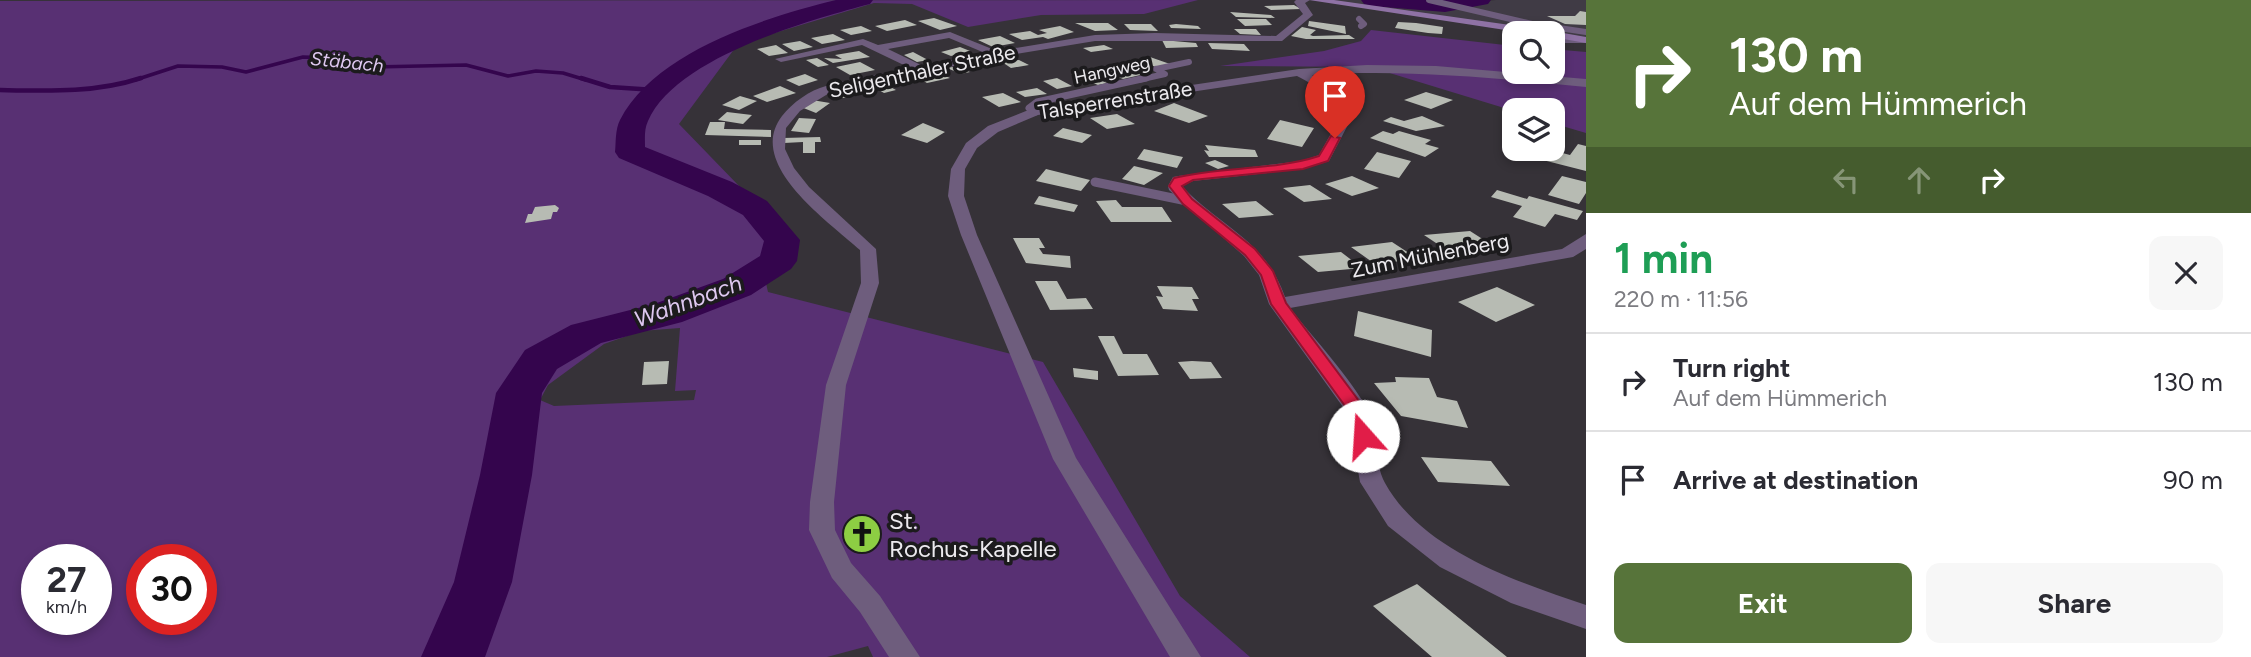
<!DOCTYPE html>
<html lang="en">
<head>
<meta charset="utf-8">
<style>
  body { margin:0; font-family:Figtree,sans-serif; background:#f7f7f7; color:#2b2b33; height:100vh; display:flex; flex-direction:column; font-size:26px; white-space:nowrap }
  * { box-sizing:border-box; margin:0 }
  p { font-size:23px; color:#7c7c81 }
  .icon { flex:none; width:38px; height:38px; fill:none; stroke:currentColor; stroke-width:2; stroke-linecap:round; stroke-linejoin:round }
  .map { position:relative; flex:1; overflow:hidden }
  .side { display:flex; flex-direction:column; background:#fff; width:665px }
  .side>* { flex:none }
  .guide { background:#57743a; color:#fff; overflow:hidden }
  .controls { position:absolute; left:1502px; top:21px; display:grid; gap:14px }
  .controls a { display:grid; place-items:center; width:63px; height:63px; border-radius:14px; background:#fff; box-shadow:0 4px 10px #0003; font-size:35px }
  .speed { position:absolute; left:21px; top:544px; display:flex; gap:14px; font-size:35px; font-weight:700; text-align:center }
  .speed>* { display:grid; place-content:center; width:91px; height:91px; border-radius:50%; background:#fff; box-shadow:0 4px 10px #0003; line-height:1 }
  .speed small { font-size:18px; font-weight:400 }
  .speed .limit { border:10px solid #d22; background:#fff; color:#111 }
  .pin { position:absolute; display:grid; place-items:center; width:60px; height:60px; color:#fff; margin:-72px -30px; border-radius:50% 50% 50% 0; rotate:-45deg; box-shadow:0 0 7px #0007 }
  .pin .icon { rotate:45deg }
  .me { position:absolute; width:77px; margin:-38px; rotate:341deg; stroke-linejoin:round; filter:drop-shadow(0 0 5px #0008) }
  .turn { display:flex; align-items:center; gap:24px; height:147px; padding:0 28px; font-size:32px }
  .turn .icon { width:91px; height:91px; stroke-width:2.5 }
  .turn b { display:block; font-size:49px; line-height:60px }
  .lanes { display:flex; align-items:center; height:66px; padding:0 28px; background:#0003; justify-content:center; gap:35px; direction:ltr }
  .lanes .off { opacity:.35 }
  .round { display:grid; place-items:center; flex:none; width:74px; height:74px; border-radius:14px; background:#f7f7f7 }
  .summary { display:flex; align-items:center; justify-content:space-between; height:119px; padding:0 28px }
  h1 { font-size:42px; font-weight:700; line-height:52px; color:#1e9e55 }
  .primary-button { display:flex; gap:14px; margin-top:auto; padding:14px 28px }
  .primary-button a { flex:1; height:80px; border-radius:14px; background:#57743a; color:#fff; font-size:28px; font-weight:700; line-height:80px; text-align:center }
  .primary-button a+a { background:#f7f7f7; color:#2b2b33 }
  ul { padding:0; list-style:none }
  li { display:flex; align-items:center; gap:21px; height:98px; padding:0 28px; border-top:2px solid #e1e1e2 }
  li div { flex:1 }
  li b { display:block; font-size:26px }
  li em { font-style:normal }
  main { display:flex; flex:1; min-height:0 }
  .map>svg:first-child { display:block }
  .built { fill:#403b45 }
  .green { fill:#583073; fill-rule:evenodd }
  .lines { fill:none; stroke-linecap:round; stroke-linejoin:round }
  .stream-far1 { stroke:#34054d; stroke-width:3.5 }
  .stream { stroke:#34054d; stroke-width:4.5 }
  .river { fill:#34054d; fill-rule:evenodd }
  .building { fill:#b7bbb3 }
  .service-far2 { stroke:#6e5d7d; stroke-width:6 }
  .service-far1 { stroke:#6e5d7d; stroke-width:7 }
  .service { stroke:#6e5d7d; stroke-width:9 }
  .minor { fill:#6e5d7d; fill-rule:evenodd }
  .secondary { fill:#8f72a5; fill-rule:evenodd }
  .route { fill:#e11d48; stroke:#92132f; stroke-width:2 }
  .labels { text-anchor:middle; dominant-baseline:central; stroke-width:7; stroke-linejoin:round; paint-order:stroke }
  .far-street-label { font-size:18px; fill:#eceaee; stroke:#1c1b1d }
  .far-water-label { font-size:19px; font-style:italic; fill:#dec8f0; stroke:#1c1b1d }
  .street-label { font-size:21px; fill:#eceaee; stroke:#1c1b1d }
  .water-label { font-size:23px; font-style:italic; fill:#dec8f0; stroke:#1c1b1d }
  .near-poi-label { font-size:24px; fill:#eceaee; stroke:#1c1b1d; text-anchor:start }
</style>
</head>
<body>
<main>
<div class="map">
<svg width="1586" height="657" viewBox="0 0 1586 657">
  <rect width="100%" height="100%" fill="#363238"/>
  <path class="built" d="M1324 0H1459L1451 1 1464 5 1496 0H1586V38Z"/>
  <path class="green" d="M1198 0 1144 14 1041 15 968 27 912 4 874 3 738 44 679 124 739 186 766 235 763 270 768 292 1043 362 1180 596 1250 657H873L868 646 827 657H0V1ZM680 328 675 391 696 390 694 400 554 406 540 400 548 385 604 344 641 331ZM845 525H869L878 530V538L870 542 846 541ZM37 560H96V620H37ZM142 560H201V620H142Z
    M1371 30 1514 46V72H1552V49L1586 52V133L1552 123V110L1514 111 1370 67 1220 66 1324 51 1361 41Z"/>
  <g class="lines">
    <path class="stream-far1" d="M135 80 178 66 222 67 246 72 303 57 357 59 374 67 466 65 508 76 536 71 563 73 586 80"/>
    <path class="stream" d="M581 78 610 87 655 90
      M0 90C47 91 96 93 141 78"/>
    <path class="river" d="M836 0H873L870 4C809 20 675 58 648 121 644 129 645 139 645 147L732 182 767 201 800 240 797 261 791 269 751 295 682 322 601 343 557 369 542 393 532 475 512 582 485 657H421L454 582 480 475 496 393 525 350 571 325 654 304 723 279 760 256 764 241 743 215 708 196 619 158 615 152C616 142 615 130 620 120 655 51 767 17 836 0Z
      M1361 0H1491L1488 4 1445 12 1371 6 1364 4Z"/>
  </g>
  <path class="building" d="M1294 5 1301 9 1271 10 1264 6Z
    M1580 11 1586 12V25L1565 24 1547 16H1575Z
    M1230 12 1271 15 1275 18 1236 17Z
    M934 18 957 26 940 30 918 21Z
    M1237 19H1266L1272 25 1245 26Z
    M905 20 917 25 887 31 875 26Z
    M1309 21 1345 26 1346 34 1308 26Z
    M1398 22 1416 23 1443 27 1442 34 1428 33 1395 28Z
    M1075 23H1108L1118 30 1095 31Z
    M1124 24H1151L1158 31 1130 30Z
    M1176 24 1198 26 1201 29 1171 28 1169 25Z
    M861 26 872 31 851 35 840 30Z
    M1060 26 1074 32 1048 39 1043 37 1022 40 1009 34 1030 31 1038 35 1047 33 1039 30Z
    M1302 27 1316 30 1310 35 1313 36 1349 35 1355 39H1306L1291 36Z
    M1234 29H1256L1261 35 1240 34Z
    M833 34 845 40 822 44 811 38Z
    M1000 36 1015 43 993 47 978 40Z
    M1162 40 1196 43 1198 47 1166 48Z
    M800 41 813 47 794 51 782 44Z
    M1208 43 1244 44 1250 51 1212 49Z
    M776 45 788 53 769 56 757 49Z
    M1104 45 1113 49 1091 52 1083 48Z
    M960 47 970 51 951 56 941 52Z
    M859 51 870 57 833 63 824 58 842 59 835 55Z
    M913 52 928 60 917 62 904 55Z
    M1150 57 1170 64 1159 68 1138 61Z
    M817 58 829 65 818 67 806 60Z
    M1019 60 1029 65 1011 68 1002 62Z
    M860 62 875 70 850 75 836 67Z
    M963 65 971 68 964 70 970 72 961 74 947 68Z
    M1124 66 1133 67 1149 73 1123 79 1107 72 1111 71 1107 69Z
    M934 71 950 78 927 83 915 76Z
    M1080 72 1107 83 1098 85 1071 74Z
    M805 74 818 80 799 86 786 80Z
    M899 77 909 83 893 86 883 80Z
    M1057 78 1072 86 1057 89 1043 81Z
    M879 81 896 90 884 93 867 83Z
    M859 83 874 92 843 98 836 96 855 89 848 86Z
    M780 86 796 93 767 102 753 96Z
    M1037 88 1047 94 1025 97 1016 92Z
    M1426 92 1453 100 1431 109 1404 100Z
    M1003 93 1021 102 999 107 982 97Z
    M740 96 757 101 739 110 722 105Z
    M812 100 830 103 816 113 801 107Z
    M1174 103 1208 116 1189 123 1154 111Z
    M727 112 752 115 743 124 718 120Z
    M1117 114 1135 124 1107 129 1090 118Z
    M1422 116 1445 126 1416 131 1383 121 1391 117 1404 121Z
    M799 118 816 119 809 133 791 131Z
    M1280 120 1314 128 1302 147 1267 139Z
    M710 122H725L724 129 771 130V137L705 135Z
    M923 123 945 132 927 143 901 135Z
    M1063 128 1092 135 1082 143 1053 136Z
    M1383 131 1393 134 1399 131 1431 140 1425 144 1439 148 1425 157 1370 138Z
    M820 137 821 142H815V153H803V142L784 143 783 138Z
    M739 140H761V145H739Z
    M1578 144 1586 146V171L1527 156 1533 149H1547L1570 155Z
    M1205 145 1255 150 1258 157H1209L1204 150 1209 151Z
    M1144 149 1183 157 1177 168 1137 159Z
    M1377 152 1411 161 1399 178 1364 169Z
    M1215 160 1229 166 1218 169 1205 163Z
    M1134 166 1163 173 1144 185 1122 179Z
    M1046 169 1090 180 1081 191 1036 181Z
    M1352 176 1379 188 1352 196 1325 184Z
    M1562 176 1586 182V193L1579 204 1548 195Z
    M1310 185 1332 199 1304 202 1283 188Z
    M1497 190 1527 199 1529 196 1583 211 1577 220 1555 214 1545 227 1513 217 1522 206 1491 197Z
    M1039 196 1078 205 1074 212 1034 204Z
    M1116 200 1122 207H1162L1172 222H1111L1096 201Z
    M1256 201 1274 215 1239 218 1222 204Z
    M555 205 559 208 557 212H553L551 219 525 223 528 214H532L535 207Z
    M1470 231 1495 247 1448 251 1424 235Z
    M1013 238H1039L1045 248H1039L1043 254 1070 256 1071 268 1026 263Z
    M1392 242 1418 259 1375 264 1351 247Z
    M1341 252 1362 268 1318 272 1298 256Z
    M1035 281H1057L1067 299 1086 298 1093 309 1050 310Z
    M1157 286 1192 287 1199 299H1192L1198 311 1163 309 1156 296 1163 297Z
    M1497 287 1535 305 1496 322 1458 302Z
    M1358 311 1432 330 1431 357 1354 336Z
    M1098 336H1114L1123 354H1147L1159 375 1118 376Z
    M669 361 667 384 642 385 644 362Z
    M1192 361 1211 362 1222 378 1190 379 1178 362Z
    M1073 368 1098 371V380L1074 377Z
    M1395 377 1429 378 1437 397 1457 401 1468 428 1401 416 1374 383 1396 382Z
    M1421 457 1491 461 1510 486 1438 482Z
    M845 525H869L878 530V538L870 542H846Z
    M1417 584 1507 657H1432L1373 606Z"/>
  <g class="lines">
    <path class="service-far2" d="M1429 0 1532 24 1586 32
      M1359 19 1364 24 1361 26
      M1552 40H1586
      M1156 69 1189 62
      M1138 80 1165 74 1156 69"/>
    <path class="service-far1" d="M1035 112 1029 108 1037 102 1146 78"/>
    <path class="service" d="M1095 182 1187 201"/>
    <path class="minor" d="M1296 0H1310L1305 3 1313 15 1282 41H1095L997 57 831 92 800 111 786 128 785 149 794 168 809 187 876 249 879 283 846 385 834 502 835 530 851 563 880 596 920 657H889L860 612 832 578 809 530 810 502 826 385 861 283 860 250C828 221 745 164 782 116 792 103 810 90 826 86 853 78 882 74 910 68L862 45 781 62 775 59 863 39 878 45 950 32 997 51 1095 35 1155 33 1276 36 1303 14 1294 2ZM949 38 985 53 923 66 888 49Z
      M1367 65 1436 66 1586 79V87C1493 78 1406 69 1312 75L1338 92 1351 119 1329 161 1303 169 1193 181 1182 186C1221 228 1265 239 1285 297L1562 249 1586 234V249L1573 257 1290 308C1315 340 1349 376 1368 410 1380 431 1373 461 1385 483 1422 550 1517 582 1586 605V629L1511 603 1440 567 1388 526 1360 482 1348 414 1269 304 1259 275 1244 256 1169 190 1168 186 1173 177 1178 176 1301 161 1319 155 1339 119C1332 95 1318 87 1297 76L1038 115 998 132 977 148 965 169 964 196 977 235 1076 458 1201 657H1170L1053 459 961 235 948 196 951 169 966 143 988 126 1031 109 1299 69Z"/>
    <path class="secondary" d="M1309 0H1334L1552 31 1586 37V43L1552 37V33H1525Z"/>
  </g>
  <path class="route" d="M1331 136 1340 138 1328 161 1303 169 1193 180 1182 186 1192 199 1255 249 1273 271 1286 303 1368 413 1373 436 1370 440H1357L1350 413 1271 304 1261 275 1245 255 1183 204 1169 186 1174 178C1221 166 1273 171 1319 156Z"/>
  <defs>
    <symbol id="church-disc" viewBox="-11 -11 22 22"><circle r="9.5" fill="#8dce43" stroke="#1c1b1d"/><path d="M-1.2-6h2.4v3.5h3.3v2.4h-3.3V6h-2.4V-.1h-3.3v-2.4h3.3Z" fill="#111"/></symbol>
  </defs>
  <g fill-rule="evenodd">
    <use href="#church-disc" x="840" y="512" width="44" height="44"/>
  </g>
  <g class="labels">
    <g class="far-street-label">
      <text transform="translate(1112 70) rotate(-12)">Hangweg</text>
    </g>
    <g class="far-water-label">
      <text transform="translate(347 62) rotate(6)">Stäbach</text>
    </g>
    <g class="street-label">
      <text transform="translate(922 71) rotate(-12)">Seligenthaler Straße</text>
      <text transform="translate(1115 100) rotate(-9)">Talsperrenstraße</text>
      <text transform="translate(1430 255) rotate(-11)">Zum Mühlenberg</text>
    </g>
    <g class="water-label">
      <text transform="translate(688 301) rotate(-20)">Wahnbach</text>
    </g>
    <g class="near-poi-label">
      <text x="889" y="520">St.<tspan x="889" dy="28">Rochus-Kapelle</tspan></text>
    </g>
  </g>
</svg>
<div class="controls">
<a><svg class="icon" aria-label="search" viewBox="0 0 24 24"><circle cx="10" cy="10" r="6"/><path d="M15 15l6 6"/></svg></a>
<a><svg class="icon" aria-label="layers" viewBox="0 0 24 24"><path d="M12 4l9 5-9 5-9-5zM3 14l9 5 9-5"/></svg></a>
</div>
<div class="speed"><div>27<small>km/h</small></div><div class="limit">30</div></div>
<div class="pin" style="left:1335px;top:138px;background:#d93025"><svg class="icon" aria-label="arrive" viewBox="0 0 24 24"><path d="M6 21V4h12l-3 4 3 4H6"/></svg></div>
<svg class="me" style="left:1363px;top:436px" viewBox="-20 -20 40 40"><circle r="19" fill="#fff"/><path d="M0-13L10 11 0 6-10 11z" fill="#e11d48"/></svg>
</div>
<section class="side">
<div class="guide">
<div class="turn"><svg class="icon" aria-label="right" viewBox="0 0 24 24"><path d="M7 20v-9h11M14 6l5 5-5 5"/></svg><div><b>130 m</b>Auf dem Hümmerich</div></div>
<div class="lanes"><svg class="icon off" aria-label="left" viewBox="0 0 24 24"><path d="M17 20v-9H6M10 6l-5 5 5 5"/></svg><svg class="icon off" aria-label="ahead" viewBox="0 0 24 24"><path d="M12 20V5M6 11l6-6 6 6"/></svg><svg class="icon" aria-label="right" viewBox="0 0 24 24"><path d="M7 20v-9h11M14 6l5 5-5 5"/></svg></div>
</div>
<div class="summary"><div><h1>1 min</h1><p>220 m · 11:56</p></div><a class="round"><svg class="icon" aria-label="close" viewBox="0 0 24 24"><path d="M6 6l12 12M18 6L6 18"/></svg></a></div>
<ul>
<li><svg class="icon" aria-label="right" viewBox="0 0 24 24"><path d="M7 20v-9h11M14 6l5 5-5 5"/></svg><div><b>Turn right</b><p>Auf dem Hümmerich</p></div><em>130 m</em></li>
<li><svg class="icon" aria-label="arrive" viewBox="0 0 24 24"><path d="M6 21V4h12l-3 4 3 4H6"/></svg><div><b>Arrive at destination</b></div><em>90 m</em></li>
</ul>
<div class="primary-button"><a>Exit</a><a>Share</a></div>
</section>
</main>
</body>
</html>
